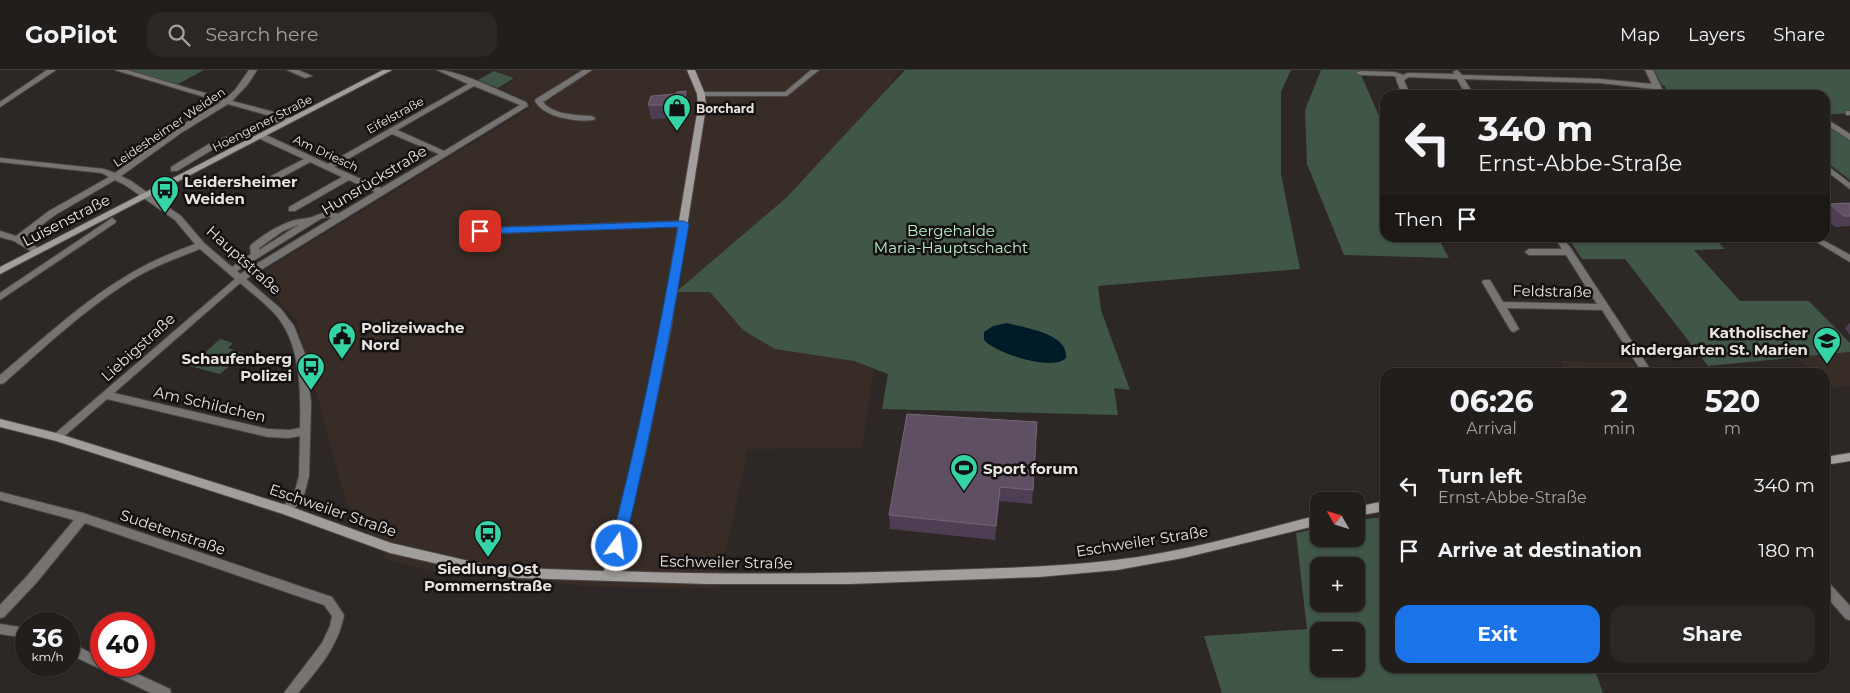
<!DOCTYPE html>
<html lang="en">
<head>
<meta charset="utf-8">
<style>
  body { margin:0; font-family:Montserrat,sans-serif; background:#2a2725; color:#f1f3f6; height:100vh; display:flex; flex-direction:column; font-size:19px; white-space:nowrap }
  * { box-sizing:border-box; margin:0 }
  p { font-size:16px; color:#a2a2a3 }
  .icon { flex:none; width:28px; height:28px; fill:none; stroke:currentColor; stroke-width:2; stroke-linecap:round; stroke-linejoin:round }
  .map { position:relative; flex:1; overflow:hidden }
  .side { position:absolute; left:1380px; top:298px; width:450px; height:305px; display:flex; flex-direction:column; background:#221e1c; border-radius:15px; box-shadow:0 1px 4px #0004,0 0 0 1px #3f3c3b }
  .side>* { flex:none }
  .banner { position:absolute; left:1380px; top:20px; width:450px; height:152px; border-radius:15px; box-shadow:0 1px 4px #0004,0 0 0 1px #3f3c3b; background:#221e1c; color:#f1f3f6; overflow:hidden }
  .needle { width:32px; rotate:309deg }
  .fabs { position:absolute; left:1310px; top:422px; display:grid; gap:10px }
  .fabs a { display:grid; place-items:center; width:55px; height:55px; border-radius:10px; background:#221e1c; box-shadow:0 1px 4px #0004,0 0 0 1px #3f3c3b; font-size:25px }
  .speed { position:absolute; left:15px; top:542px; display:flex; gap:10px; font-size:25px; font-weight:700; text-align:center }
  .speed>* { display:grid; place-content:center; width:65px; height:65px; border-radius:50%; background:#221e1c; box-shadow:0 1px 4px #0004,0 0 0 1px #3f3c3b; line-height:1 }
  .speed small { font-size:12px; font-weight:400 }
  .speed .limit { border:8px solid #d22; background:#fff; color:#111 }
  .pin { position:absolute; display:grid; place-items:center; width:42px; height:42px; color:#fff; margin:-21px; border-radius:10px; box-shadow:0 2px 8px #0006 }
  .me { position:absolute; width:55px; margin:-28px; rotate:14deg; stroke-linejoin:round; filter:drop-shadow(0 0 4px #0008) }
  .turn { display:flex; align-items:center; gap:18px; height:105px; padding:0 15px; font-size:22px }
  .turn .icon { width:65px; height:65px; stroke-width:2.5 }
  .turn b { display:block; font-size:35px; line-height:42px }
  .then { display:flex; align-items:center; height:48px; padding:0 15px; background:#0003; gap:10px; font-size:19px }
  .eta { display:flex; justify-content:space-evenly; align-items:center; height:85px; text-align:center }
  .eta b { font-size:30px; font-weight:700; line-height:35px }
  .action { display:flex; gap:10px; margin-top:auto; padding:10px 15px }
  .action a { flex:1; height:58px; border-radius:15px; background:#1a73e8; color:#fff; font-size:20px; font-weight:700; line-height:58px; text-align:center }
  .action a+a { background:#2a2725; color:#f1f3f6 }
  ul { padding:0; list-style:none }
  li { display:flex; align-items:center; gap:15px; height:65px; padding:0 15px }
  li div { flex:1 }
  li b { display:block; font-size:19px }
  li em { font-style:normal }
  header { display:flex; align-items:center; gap:30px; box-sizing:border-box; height:70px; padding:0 25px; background:#221e1c; border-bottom:1px solid #3f3c3b }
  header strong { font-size:24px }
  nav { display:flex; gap:28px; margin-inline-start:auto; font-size:18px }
  .search { width:350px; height:45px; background:#2a2725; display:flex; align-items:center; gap:12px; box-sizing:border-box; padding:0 18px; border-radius:15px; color:#a2a2a3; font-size:19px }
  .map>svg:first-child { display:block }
  .built { fill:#382d26 }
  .green { fill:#405646; fill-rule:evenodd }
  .water { fill:#001b28 }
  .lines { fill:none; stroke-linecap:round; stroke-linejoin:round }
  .street-casing { stroke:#4b4643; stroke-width:2 }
  .secondary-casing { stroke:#4b4643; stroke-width:2 }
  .street { fill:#767472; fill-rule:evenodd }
  .secondary { fill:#a29e9b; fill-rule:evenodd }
  .wall { fill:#4e3e53 }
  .shaded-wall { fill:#3a2d3a }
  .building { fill:#5e4f62; stroke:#746776 }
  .route { fill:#1a73e8; stroke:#114b97 }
  .labels { text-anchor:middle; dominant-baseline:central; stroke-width:5; stroke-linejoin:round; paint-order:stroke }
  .far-poi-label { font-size:12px; font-weight:bold; fill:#e8e4e2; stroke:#141110; text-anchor:start }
  .far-street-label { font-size:12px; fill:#e8e4e2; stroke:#141110 }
  .street-label { font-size:15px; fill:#e8e4e2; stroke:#141110 }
  .poi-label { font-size:15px; font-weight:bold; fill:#e8e4e2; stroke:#141110; text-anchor:start }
  .park-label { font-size:15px; fill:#b9eec9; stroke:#141110 }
</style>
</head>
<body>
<header>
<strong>GoPilot</strong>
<div class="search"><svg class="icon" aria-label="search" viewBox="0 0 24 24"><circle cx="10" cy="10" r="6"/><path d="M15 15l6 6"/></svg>Search here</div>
<nav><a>Map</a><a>Layers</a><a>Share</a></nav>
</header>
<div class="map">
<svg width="1850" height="623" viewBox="0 0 1850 623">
  <rect width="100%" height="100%" fill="#2d2825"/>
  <path class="built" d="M495 0H899L882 28 876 285 862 378 748 379 718 518 602 517 431 502 387 489 346 432 296 249 256 206 532 37 529 31 501 19 517 9Z
    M1850 282V316L1825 319V302H1810L1797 288Z
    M1560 291 1633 293 1639 302H1566Z"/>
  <path class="green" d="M126 0H204L178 14Z
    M905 0H1291L1281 22V104L1300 199 1098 216 1101 240 1130 320 1114 318 1118 345 882 339 888 304 854 291 775 279 743 260 710 222H676L786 128Z
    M1321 0H1359L1385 60V168H1438L1449 188 1344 185 1307 94 1305 40Z
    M1654 0H1850V43L1825 45V25H1668L1665 16 1662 15Z
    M494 1 514 8 498 18 478 10Z
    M1825 51 1850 70V110L1825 91Z
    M1568 168H1714L1725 179 1694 180 1740 231H1809L1850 273V282L1708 296 1625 189H1582Z
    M220 269 233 273 228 278 244 284 220 304 190 296Z
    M1385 447V598H1594L1603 623H1222L1204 566 1307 559 1296 463 1319 458V469H1356V450ZM1319 496H1356V534H1319ZM1319 561H1356V599H1319Z"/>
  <path class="water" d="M1007 253C1024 258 1069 263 1066 288 1053 302 995 283 984 270V262L993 256Z"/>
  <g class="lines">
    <defs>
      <path id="street" d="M47 0H56L0 37V32Z
        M115 0H127L225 29 235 20 249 0H257L248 14 232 31 285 45 295 50 291 52 282 50 215 78 177 101H171V97L209 74 274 47 228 34 181 63 121 106 131 111 181 146 204 173 232 197 251 184 250 177 251 175C263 165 277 156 292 151 298 149 306 149 312 147 322 143 327 141 338 144L375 122 349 110 295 141H289V137L342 107 310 92 262 118H256V114L304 89 258 68V64H264L328 94 468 14 437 0C459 0 504 23 526 32L528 36 246 209 281 239 294 256 305 284 311 333 309 406 303 429 290 443 286 445 282 443 280 440 294 424 299 406 300 366 289 368 268 367 107 329 60 370H52L51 367 235 209 200 179C180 187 159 194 140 205 90 234 47 275 4 313L0 314V305C43 269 84 230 133 202 153 190 174 182 195 174L175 150 125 115 115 110 55 145 23 169 40 179 41 181 40 183H34L14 171 0 167V161L16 166 49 141 109 107 102 103 0 92V88L104 99 115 103 175 59 221 32ZM474 16 520 35 444 81 397 60ZM392 64 439 84 381 118 334 97ZM329 147 332 148 240 204 237 201 322 148ZM300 154 259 180V178L283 161ZM240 213C252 223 265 233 275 244 301 273 301 321 300 358L289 360 268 359 114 323Z
        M287 0H298L312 6 305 8Z
        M583 0H592L543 32C553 45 576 45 591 46L595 48 594 50C576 52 545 48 535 31L536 29Z
        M811 0H819L787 26H701L697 24 701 22H785Z
        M1457 0 1462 5 1600 9 1652 14 1645 0H1653L1665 25H1657L1654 19 1600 13 1464 9 1474 25H1466L1457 9 1409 7 1404 10 1410 25H1402L1396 9 1397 8 1394 6 1360 5 1356 3 1360 1 1395 2 1403 5 1408 3 1455 4 1453 2Z
        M1846 41H1850V45H1846Z
        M1825 48 1850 64V70L1825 54Z
        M1825 94 1850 113V119L1825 100Z
        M112 148 116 151 115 153 0 230V223Z
        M684 151 688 154 687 156 481 164 470 168 466 165 480 158Z
        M1555 168H1563L1572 180 1652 302H1642L1602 240 1507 238 1519 259 1514 262 1511 261 1482 212 1484 210H1490L1503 232 1597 234 1566 185H1529L1525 182 1529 179H1562Z
        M1810 168H1819L1850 185V192Z
        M0 422 83 443 332 527 344 545C338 577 318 599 298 623H284L322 573 330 556 332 546 324 535 85 453 37 512 4 547 0 548V535L28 505 74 450 0 430Z
        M1825 512 1829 513 1850 536V550L1846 549 1825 525Z
        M0 554 26 558V568L0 564Z
        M69 572 101 588V596H120L170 619 171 623H151L69 584Z"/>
      <path id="secondary" d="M383 0H392L0 204V197Z
        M687 0H695L705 24 706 37 671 258 645 385 616 501C726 505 836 504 945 500 1002 498 1059 497 1115 490 1184 482 1252 462 1319 445V455L1183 488 1117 500 1039 507 850 514H707L518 508 482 504 390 483 283 444 56 371 0 357V349L56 363 286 435 391 473 482 494 518 498 604 501 635 385 661 258 698 37 697 24Z
        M1850 383V391L1825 395V387Z
        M1385 431V441L1356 446V437Z"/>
    </defs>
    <use href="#street" class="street-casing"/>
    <use href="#secondary" class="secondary-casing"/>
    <use href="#street" class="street"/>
    <use href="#secondary" class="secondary"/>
  </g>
  <path class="wall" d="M686 21 689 35 687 43H684L683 48 651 49 648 35 676 24Z
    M1850 133V156L1835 157 1825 148V140L1830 134Z
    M1850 253V265L1845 258Z
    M907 344 1033 420 1032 434 999 431 995 470 890 459 889 445Z"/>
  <path class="shaded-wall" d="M686 21 689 35 687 43 685 30Z
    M681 30 684 43 683 48 680 35Z"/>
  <path class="building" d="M686 21 685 30H681L680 35H648L651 26 676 24 677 22Z
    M1850 133V146H1844L1830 134Z
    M907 344 1037 352 1033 420 1000 417 996 456 889 445Z"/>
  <path class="route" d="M684 151 689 154C671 262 650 369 624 476L617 481 610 476C638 370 659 264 678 157L480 164 476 161 480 158Z"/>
  <defs>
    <symbol id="shop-pin" viewBox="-11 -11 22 30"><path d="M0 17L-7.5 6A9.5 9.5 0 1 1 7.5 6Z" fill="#35d4a7" stroke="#141110"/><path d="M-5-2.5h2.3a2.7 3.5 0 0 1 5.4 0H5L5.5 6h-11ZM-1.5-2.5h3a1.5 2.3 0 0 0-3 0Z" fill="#111"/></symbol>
    <symbol id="bus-pin" viewBox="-11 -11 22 30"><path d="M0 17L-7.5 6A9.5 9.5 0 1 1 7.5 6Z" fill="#35d4a7" stroke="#141110"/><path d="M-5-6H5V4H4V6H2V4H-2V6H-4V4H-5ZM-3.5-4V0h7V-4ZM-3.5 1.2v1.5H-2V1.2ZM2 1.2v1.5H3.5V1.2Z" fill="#111"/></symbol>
    <symbol id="civic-pin" viewBox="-11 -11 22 30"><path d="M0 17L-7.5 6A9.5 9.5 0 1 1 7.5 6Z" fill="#35d4a7" stroke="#141110"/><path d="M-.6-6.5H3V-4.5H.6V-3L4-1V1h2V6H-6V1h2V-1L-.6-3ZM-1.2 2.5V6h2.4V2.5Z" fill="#111"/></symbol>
    <symbol id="school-pin" viewBox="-11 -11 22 30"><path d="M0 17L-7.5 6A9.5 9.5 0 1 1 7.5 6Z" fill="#35d4a7" stroke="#141110"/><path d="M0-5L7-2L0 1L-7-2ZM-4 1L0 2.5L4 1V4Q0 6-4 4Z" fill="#111"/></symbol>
    <symbol id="stadium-pin" viewBox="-11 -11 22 30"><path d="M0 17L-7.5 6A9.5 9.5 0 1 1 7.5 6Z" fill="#35d4a7" stroke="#141110"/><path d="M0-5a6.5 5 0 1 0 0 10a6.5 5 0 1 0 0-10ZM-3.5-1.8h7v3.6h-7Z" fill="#111"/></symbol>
  </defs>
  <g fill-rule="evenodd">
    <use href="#shop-pin" x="661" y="22" width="32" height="43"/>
    <use href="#bus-pin" x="149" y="104" width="32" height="43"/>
    <use href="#civic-pin" x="326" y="250" width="32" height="43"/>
    <use href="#school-pin" x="1811" y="255" width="32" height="43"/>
    <use href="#bus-pin" x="295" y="281" width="32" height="43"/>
    <use href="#stadium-pin" x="948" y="382" width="32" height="43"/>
    <use href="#bus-pin" x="472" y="448" width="32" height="43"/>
  </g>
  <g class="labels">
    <g class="far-poi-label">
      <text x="696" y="38">Borchard</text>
    </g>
    <g class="far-street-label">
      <text transform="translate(395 45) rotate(-29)">Eifelstraße</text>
      <text transform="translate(262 53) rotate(-27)">Hoengener Straße</text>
      <text transform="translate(169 57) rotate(-34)">Leidesheimer Weiden</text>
      <text transform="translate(326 83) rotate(25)">Am Driesch</text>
    </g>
    <g class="street-label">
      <text transform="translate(374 110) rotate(-31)">Hunsrückstraße</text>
      <text transform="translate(66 150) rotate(-27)">Luisenstraße</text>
      <text transform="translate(244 190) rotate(42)">Hauptstraße</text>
      <text transform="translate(1552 221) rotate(1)">Feldstraße</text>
      <text transform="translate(138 277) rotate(-42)">Liebigstraße</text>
      <text transform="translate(210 334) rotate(13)">Am Schildchen</text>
      <text transform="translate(333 440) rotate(19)">Eschweiler Straße</text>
      <text transform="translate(173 462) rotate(19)">Sudetenstraße</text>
      <text transform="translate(1142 471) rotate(-9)">Eschweiler Straße</text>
      <text transform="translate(726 492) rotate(1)">Eschweiler Straße</text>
    </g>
    <g class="poi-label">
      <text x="184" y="111">Leidersheimer<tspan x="184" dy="17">Weiden</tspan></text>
      <text x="361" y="257">Polizeiwache<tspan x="361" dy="17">Nord</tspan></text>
      <text x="1808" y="262" text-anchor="end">Katholischer<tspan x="1808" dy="17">Kindergarten St. Marien</tspan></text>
      <text x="292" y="288" text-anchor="end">Schaufenberg<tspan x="292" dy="17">Polizei</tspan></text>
      <text x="983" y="398">Sport forum</text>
      <text x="488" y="498" text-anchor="middle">Siedlung Ost<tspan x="488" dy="17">Pommernstraße</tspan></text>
    </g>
    <g class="park-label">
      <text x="951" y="160">Bergehalde<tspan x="951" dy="17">Maria-Hauptschacht</tspan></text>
    </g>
  </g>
</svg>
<div class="fabs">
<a><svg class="needle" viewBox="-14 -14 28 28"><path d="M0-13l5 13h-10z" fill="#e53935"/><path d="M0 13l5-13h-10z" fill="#a2a2a3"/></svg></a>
<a>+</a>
<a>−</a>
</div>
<div class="speed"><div>36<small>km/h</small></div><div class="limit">40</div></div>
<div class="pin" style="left:480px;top:161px;background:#d93025"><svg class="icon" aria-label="arrive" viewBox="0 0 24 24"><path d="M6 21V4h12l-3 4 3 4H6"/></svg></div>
<svg class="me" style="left:617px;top:476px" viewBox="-20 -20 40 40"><circle r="17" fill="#1a73e8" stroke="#fff" stroke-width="3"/><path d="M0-11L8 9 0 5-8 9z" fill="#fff"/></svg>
<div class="banner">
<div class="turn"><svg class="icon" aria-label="left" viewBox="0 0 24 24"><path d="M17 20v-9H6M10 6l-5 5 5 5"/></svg><div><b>340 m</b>Ernst-Abbe-Straße</div></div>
<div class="then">Then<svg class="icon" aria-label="arrive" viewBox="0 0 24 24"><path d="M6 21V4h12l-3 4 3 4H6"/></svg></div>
</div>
<section class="side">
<div class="eta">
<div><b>06:26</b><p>Arrival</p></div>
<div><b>2</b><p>min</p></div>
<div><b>520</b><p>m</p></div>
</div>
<ul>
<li><svg class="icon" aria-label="left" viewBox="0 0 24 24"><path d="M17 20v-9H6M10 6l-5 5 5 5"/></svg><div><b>Turn left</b><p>Ernst-Abbe-Straße</p></div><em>340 m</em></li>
<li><svg class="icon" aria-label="arrive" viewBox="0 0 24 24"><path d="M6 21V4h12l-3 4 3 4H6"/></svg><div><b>Arrive at destination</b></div><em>180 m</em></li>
</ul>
<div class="action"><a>Exit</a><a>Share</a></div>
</section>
</div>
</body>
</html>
